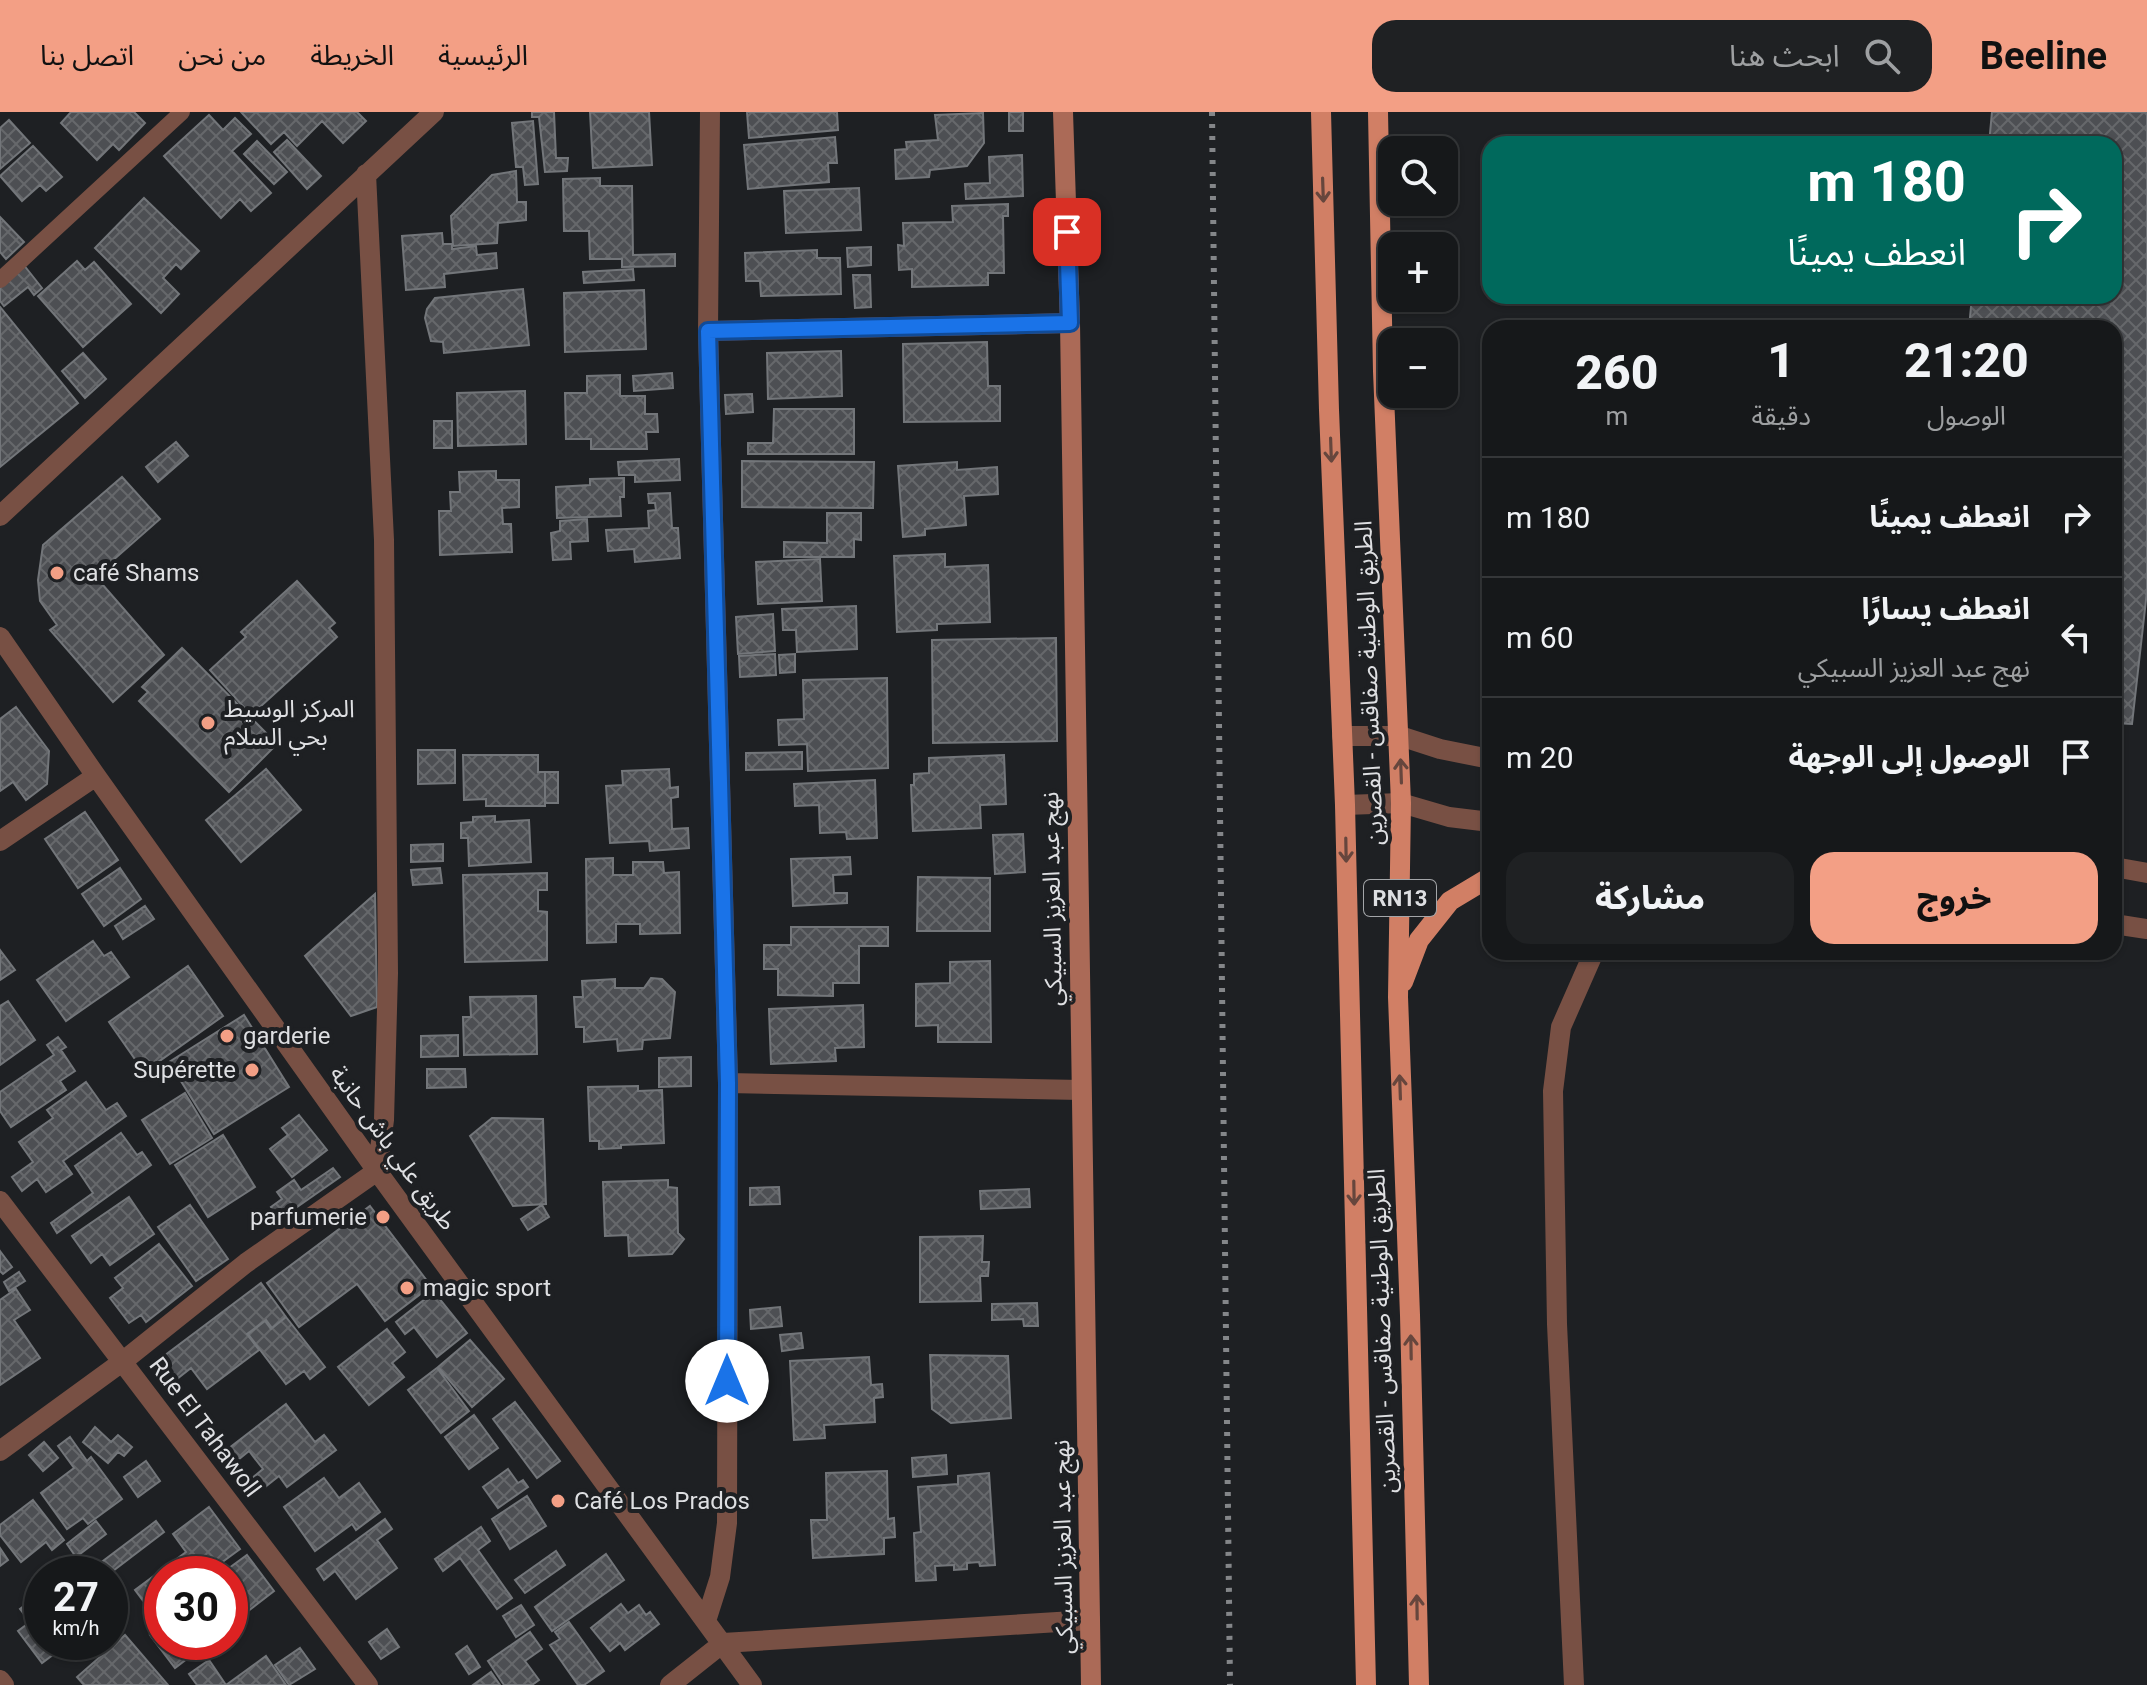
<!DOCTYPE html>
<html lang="ar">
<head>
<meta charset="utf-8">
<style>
  body { margin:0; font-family:Roboto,"Noto Sans Arabic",sans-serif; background:#1f2123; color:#f1f3f6; direction:rtl; height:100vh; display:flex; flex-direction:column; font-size:30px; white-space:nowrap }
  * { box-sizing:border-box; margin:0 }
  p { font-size:26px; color:#9ea0a2 }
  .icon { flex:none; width:44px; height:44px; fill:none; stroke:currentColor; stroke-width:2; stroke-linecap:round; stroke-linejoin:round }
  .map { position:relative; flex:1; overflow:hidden; direction:ltr }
  .panel { position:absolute; left:1482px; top:208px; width:640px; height:640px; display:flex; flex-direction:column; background:#16181a; border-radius:24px; box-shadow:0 2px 6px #0004,0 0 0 2px #353739; direction:rtl }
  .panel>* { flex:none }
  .banner { position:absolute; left:1482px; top:24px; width:640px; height:168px; border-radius:24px; box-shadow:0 2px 6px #0004,0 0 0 2px #353739; direction:rtl; background:#00695c; color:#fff; overflow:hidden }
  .buttons { position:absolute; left:1378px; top:24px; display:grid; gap:16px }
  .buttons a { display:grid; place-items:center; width:80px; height:80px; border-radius:16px; background:#16181a; box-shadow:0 2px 6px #0004,0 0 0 2px #353739; font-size:40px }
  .speed { position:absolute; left:24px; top:1444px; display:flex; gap:16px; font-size:40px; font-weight:700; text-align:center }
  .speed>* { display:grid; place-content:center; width:104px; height:104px; border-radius:50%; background:#16181a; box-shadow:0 2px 6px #0004,0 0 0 2px #353739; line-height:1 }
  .speed small { font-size:20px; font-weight:400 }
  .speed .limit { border:12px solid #d22; background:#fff; color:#111 }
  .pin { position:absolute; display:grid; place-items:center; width:68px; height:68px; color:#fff; margin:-34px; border-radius:16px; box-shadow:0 4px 12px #0006 }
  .me { position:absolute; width:88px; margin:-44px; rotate:0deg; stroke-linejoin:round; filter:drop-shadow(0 0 6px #0008) }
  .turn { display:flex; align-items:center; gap:28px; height:168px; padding:0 24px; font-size:36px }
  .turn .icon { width:104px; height:104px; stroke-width:2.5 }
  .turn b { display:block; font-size:56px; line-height:68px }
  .eta { display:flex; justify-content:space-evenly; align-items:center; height:136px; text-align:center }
  .eta b { font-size:48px; font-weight:800; line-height:56px }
  .cta { display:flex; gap:16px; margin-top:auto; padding:16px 24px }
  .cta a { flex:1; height:92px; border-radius:24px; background:#f39f85; color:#111; font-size:32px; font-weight:800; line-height:92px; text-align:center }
  .cta a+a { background:#1f2123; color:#f1f3f6 }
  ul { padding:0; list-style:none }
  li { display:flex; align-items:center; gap:24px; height:120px; padding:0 24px; border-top:2px solid #353739 }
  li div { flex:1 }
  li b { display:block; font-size:30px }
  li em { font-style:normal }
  header { display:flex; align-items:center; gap:48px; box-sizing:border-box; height:112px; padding:0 40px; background:#f39f85; color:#111 }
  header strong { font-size:38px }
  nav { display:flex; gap:44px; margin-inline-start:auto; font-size:28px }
  .search { width:560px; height:72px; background:#1f2123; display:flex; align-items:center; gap:20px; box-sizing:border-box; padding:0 28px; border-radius:24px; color:#9ea0a2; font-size:30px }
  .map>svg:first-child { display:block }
  .building { fill:url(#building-cross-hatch); stroke:#73767a; stroke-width:2 }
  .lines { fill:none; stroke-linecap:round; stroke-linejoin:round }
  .lane { stroke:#785044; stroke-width:16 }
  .street { stroke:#785044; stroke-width:20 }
  .secondary { stroke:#ab6a57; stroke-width:20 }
  .primary { stroke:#d17f65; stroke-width:20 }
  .rail { stroke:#848689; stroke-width:6; stroke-dasharray:4 8; stroke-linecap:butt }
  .oneway { stroke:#66463d }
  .route-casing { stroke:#114b97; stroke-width:20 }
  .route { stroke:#1a73e8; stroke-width:14 }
  .poi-dot { fill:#f39f85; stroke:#1e2023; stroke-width:3 }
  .labels { text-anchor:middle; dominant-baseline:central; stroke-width:8; stroke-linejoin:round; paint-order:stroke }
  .shield { fill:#1e2023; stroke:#a4a6a9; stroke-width:2 }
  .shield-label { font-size:22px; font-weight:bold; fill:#dedfe2 }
  .poi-label { font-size:24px; fill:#dedfe2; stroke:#1e2023; text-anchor:start }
  .street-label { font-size:24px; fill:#dedfe2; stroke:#1e2023 }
</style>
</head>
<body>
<header>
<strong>Beeline</strong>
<div class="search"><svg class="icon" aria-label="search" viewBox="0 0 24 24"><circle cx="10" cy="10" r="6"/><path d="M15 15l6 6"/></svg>ابحث هنا</div>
<nav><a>الرئيسية</a><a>الخريطة</a><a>من نحن</a><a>اتصل بنا</a></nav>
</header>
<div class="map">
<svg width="2147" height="1573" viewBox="0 0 2147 1573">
  <defs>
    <pattern id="building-cross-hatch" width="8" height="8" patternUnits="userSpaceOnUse" patternTransform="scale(2)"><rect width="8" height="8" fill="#4d4f53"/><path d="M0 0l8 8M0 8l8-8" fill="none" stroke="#66686b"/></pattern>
  </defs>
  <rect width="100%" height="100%" fill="#1e2023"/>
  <path class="building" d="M71 0H134L145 11 119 38 113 32 97 48 61 11Z
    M241 0H357L366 9 343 31 322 9 297 34 284 20 271 32Z
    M532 0H554L556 46H568L567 59 545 60 539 5H532Z
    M590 0H649L652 53 593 56Z
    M747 0H837L838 18 749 26Z
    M1009 0H1023V19H1009Z
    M1992 0H2147V479L2132 612 2114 611V216H1969L1972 184H2114V32H1989Z
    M983 1 984 31 967 54 930 58 929 65 896 67 895 38 907 37 906 30 938 28 935 3Z
    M209 3 223 18 235 6 251 22 232 39 271 81 251 99 240 87 221 106 164 44Z
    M9 8 30 31 0 57V16Z
    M533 9 538 72 525 73 523 55H516L512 11Z
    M835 25 837 51H828L829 70 748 77 744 33Z
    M287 28 321 64 307 77 274 40Z
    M257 29 287 60 274 72 244 42Z
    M33 34 62 65 46 79 40 73 22 89 0 64Z
    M1022 43 1023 84 966 87 965 72 990 71 989 45Z
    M516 59 517 90H526V108L498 111 497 131 453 134 451 104 492 63Z
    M600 66V74H632L633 143 675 142V154L622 155V147H590L589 119H564L563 67Z
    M859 76 861 118 786 121 784 79Z
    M144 86 199 139 181 157 176 152 163 166 179 182 161 201 95 136Z
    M1008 92V104H1003L1004 161H988V173L912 175V157L899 158 898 133 904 134 903 111 953 110 952 94Z
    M0 105 24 130 6 147 0 140Z
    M442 121 443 132H452V137L476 134 477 143 496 141 497 156 444 162 445 175 406 178 402 124Z
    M871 135V153L848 155 847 136Z
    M817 138V146H840L841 182 761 184 760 169H746L745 141Z
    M77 149 85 158 94 150 131 192 83 235 38 184Z
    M23 152 42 176 34 183 28 175 4 194 0 189V170Z
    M633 157 634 168 584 171 583 160Z
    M853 163H870L871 195 855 196Z
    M523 177 529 233 444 241 443 230 431 229 425 206 427 197 435 186Z
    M644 178 646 237 565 240 564 181Z
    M0 195 78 291 0 355Z
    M987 230 988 274H1000V309L904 310 903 232Z
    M841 239 842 284 768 287 767 241Z
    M83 241 106 267 85 286 62 259Z
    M672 261 673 276 634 279 633 264Z
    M620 263V284H645V302H657L658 320H646L647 337H591V327H566L565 281H587V264Z
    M525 279 526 332 458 334 457 281Z
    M752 282 753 300 726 302 725 283Z
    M774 297H854V342H748V331H773Z
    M434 309H452V336H434Z
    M176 330 188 344 158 370 146 355Z
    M679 347 680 368 635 370V363H619L618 350Z
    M742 349 874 350 873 396 742 395Z
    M957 350V358L997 355 998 382 964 384 966 413 925 417V423L903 425 898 354Z
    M496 359V368H519V395L502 396 503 412H511L512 440 440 443 439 399H451L450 380H460L459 360Z
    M122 365 160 407 95 464 164 543 113 590 50 518 57 513 40 489 38 468 43 433Z
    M624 366V385H620L621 404 557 406 556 375 590 373V367Z
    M670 381 672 416H678L680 446 635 450 634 437 608 439 606 418 649 416 648 399 656 398 655 391H649L648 382Z
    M827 401H861V428L854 427V445H784V430L827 431Z
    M587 407 588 429 570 430 571 447 553 448 551 421 560 419V409Z
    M945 442V455L988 453 990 510 937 512V518L897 520 894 444Z
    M820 447 822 489 758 492 756 450Z
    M297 469 335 511 329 516 337 525 251 603 210 558 246 525 241 520Z
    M856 494 857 537 797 540 796 518H783L782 497Z
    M773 502 775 539 738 542 736 505Z
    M1056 526 1057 629 933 631 932 528Z
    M182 536 277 632 229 680 139 589 148 580 142 575Z
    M775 542 776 563 740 565 739 544Z
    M795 542V560L780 561 779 543Z
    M887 566 888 656 808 659 807 632 779 633 778 608 804 607 803 568Z
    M16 595 49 639 47 672 26 688 13 670 0 679V607Z
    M418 638H455V671L418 672Z
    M802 640V657L746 658V641Z
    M463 643H538V660H545V694H486V687L464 688Z
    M1004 643 1006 692 980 693 981 716 913 719 911 673H914V662L929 661V646Z
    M266 657 301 698 241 750 206 708Z
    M669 657 670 676 678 675V685L671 686 672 717 688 716 689 736 650 739 649 729 610 731 606 674 623 673 622 659Z
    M545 660H558V691H545Z
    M875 668 877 726 847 727 846 720 820 721 819 693 795 694 794 672Z
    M85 700 118 748 78 776 45 727Z
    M495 704V710L529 708 531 750 469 754 468 726H461V711L473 710V705Z
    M1023 722 1025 760 995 762 993 723Z
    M443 732V749L411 750V733Z
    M850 745 851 762 833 763 834 781H847V791L793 794 791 747Z
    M613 746V763H633V750H663L664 761 679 760 680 821 640 822V812H616V830L587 831 586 747Z
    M120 756 141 787 104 814 82 782Z
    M440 756 442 771 413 773 411 758Z
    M547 761V778H538V799L547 800V848L465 850 463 763Z
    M918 765 990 766V819H917Z
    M375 782 377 895 351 904 305 844Z
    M145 794 154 807 123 827 115 814Z
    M791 815H888V834H859V871H833V884L778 883V857H764V833H791Z
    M93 829 104 844 111 840 129 865 66 909 37 868Z
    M0 838 15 858 0 868Z
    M990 849 991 930H938V913L916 914V872L950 871V850Z
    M188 854 223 904 144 960 109 910Z
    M651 866 662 867 675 880 670 926 643 928 642 937 618 939 617 927 584 930V915H576L574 885H583L582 869 615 867V876H644Z
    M536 884 537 942 464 943 463 905H471L470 885Z
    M8 889 35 928 0 953V894Z
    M863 893 864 935 835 936 836 949 771 952 769 897Z
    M244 903 289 975 214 1022 169 950Z
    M458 923V944L421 945V924Z
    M58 925 66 935 61 938 75 959 60 969 66 978 11 1015 0 999V980L54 943 47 933Z
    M691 945V974L659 975V946Z
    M427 957H465L466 975 427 976Z
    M86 970 106 998 117 991 126 1004 63 1049 72 1062 46 1080 37 1067 22 1079 12 1065 33 1050 19 1030 53 1006 47 998Z
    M638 974V979L662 978 664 1031 621 1033V1036L599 1037V1029H590L588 975Z
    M185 981 212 1026 170 1052 142 1008Z
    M299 1003 327 1038 292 1065 270 1037 288 1023 282 1016Z
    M492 1006 543 1007 546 1092 513 1094 470 1024Z
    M121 1021 137 1043 142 1040 151 1053 57 1121 51 1111 93 1081 75 1054Z
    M223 1023 255 1075 208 1105 175 1053Z
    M333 1056 340 1065 280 1107 271 1095 282 1087 277 1080 294 1068 301 1078Z
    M668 1068V1075L677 1076 678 1121 684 1127 672 1142 629 1144 628 1123 605 1124 603 1070Z
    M779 1075 780 1092 750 1093V1076Z
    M1029 1077 1030 1095 981 1097 980 1079Z
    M129 1085 154 1122 110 1153 102 1142 91 1151 72 1124Z
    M190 1093 228 1147 196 1169 158 1115Z
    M542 1093 549 1105 528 1118 521 1107Z
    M370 1094 431 1174 385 1209 357 1172 299 1215 267 1171Z
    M983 1124 982 1150H989L988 1164H980L981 1189 920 1190V1125Z
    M159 1132 192 1174 146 1210 141 1203 129 1211 110 1186 123 1176 115 1166Z
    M0 1139 12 1155 3 1162 0 1159Z
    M19 1160 25 1169 9 1179 4 1170Z
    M261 1171 286 1205 272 1216 266 1208 247 1222 259 1238 207 1277 191 1256 168 1274 152 1253Z
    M16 1177 30 1198 14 1208 40 1246 0 1273V1188Z
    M434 1180 467 1221 437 1245 414 1215 405 1222 396 1210Z
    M1037 1191 1038 1214H1024L1023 1207 992 1208V1192Z
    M780 1195 782 1214 751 1217 750 1198Z
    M286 1205 325 1255 310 1267 304 1259 286 1272 248 1222 265 1209 271 1217Z
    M387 1217 405 1240 392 1251 404 1265 369 1293 338 1255Z
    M801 1221 803 1236 782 1239 780 1223Z
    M470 1228 504 1267 472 1295 438 1255Z
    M930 1243 1008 1244 1011 1306 951 1311 932 1297Z
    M869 1245 871 1273 882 1272 883 1285 874 1286 875 1310 824 1313 825 1326 794 1328 790 1249Z
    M437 1256 469 1299 441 1321 408 1278Z
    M515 1290 560 1349 537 1366 493 1307Z
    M286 1292 315 1330 324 1323 336 1338 287 1375 279 1364 260 1379 251 1367 263 1357 249 1339 233 1352 224 1340Z
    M474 1303 498 1336 469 1357 445 1325Z
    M95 1315 111 1330 118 1323 132 1335 124 1344 118 1340 108 1351 83 1330Z
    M70 1325 87 1349 91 1345 122 1387 88 1412 83 1406 67 1417 41 1381 74 1356 58 1334Z
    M44 1330 58 1346 43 1359 29 1343Z
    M946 1343 947 1362 913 1365 912 1346Z
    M146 1349 160 1369 138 1385 124 1365Z
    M508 1357 518 1371 523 1368 528 1375 498 1396 483 1375Z
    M887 1359 888 1407 894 1406 895 1425 884 1426V1442L813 1446 811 1408H827L826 1361Z
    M989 1361 995 1453 980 1454 979 1450 967 1451V1457L954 1458V1453L935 1454 936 1468 916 1469 914 1421 921 1420 918 1375 958 1372V1364Z
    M324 1366 339 1386 359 1371 380 1400 356 1418 352 1412 315 1439 284 1395Z
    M527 1384 546 1414 510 1437 492 1407Z
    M33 1388 64 1428 52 1438 46 1430 21 1450 0 1423V1413Z
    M209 1395 240 1437 206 1462H162V1495L153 1502 135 1478 186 1440 173 1422Z
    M385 1407 392 1417 377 1428 397 1456 356 1487 335 1459 324 1468 317 1457Z
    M96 1409 106 1422 76 1445 67 1432Z
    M156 1409 164 1420 109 1462H100L95 1455Z
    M481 1415 490 1429 478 1438 512 1486 497 1497 460 1446 443 1459 435 1447Z
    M0 1436 8 1448 0 1454Z
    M556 1439 565 1453 525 1481 515 1468Z
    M606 1442 624 1468 552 1519 535 1495Z
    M247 1443 274 1479 230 1513V1462H221Z
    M42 1480V1530H70L42 1551 18 1519 30 1510 20 1497Z
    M621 1492 628 1501 639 1493 646 1503 650 1500 659 1512 625 1538 620 1531 610 1539 591 1516Z
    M521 1493 534 1513 516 1525 503 1504Z
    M569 1510 604 1559 584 1573H578L550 1533 560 1527 555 1520Z
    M162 1515V1530H182L192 1543 175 1556 150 1523Z
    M387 1517 399 1535 381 1547 369 1530Z
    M530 1520 542 1537 525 1549 539 1568 532 1573H504L488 1549Z
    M125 1523 168 1573H84L77 1565Z
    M188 1530H208L195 1540Z
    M467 1534 480 1555 469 1562 456 1542Z
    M300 1536 315 1557 289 1573 275 1553Z
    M266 1544 286 1573H197L189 1562 209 1548 226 1573Z
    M491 1560 500 1573H473Z"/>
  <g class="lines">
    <path class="lane" d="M0 168 182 0"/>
    <path class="street" d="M708 219 1070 211
      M0 404 434 0
      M0 525 96 664 377 1059 752 1573
      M1342 624H1400L1440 637 1490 647
      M1345 693 1401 691 1449 705 1490 710
      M0 729 96 664
      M2114 755 2147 761
      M2114 812 2147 817
      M728 971 1081 978
      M0 1089 368 1573
      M0 1339 122 1250 246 1151 377 1059 384 1008 388 861 384 428 366 62
      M706 1509 720 1465 727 1411 728 971 708 219 710 0
      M0 1568 4 1573
      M670 1573 723 1531 1090 1508
      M1574 1573 1557 1212 1553 979 1561 915 1594 840"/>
    <path class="secondary" d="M1063 0 1070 211 1091 1573"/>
    <path class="primary" d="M1321 0 1329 298 1345 693 1366 1573
      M1378 0 1383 259 1401 691 1398 885 1410 1203 1419 1573
      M1403 870 1419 828 1450 789 1490 765"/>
    <path class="rail" d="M1212 0 1230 1573"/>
  </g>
  <defs><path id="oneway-shaft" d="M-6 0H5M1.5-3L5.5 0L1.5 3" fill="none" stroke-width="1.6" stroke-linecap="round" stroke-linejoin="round" transform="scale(2)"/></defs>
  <g class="oneway">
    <use href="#oneway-shaft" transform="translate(1323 78) rotate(88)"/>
    <use href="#oneway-shaft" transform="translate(1331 338) rotate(88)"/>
    <use href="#oneway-shaft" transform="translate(1401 659) rotate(-92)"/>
    <use href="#oneway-shaft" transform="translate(1346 738) rotate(89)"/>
    <use href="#oneway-shaft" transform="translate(1400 975) rotate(-92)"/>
    <use href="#oneway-shaft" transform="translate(1354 1081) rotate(89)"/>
    <use href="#oneway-shaft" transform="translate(1411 1235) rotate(-91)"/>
    <use href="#oneway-shaft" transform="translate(1417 1495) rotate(-91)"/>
  </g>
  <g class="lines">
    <defs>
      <path id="route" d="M727 1269 728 971 708 219 1070 211 1067 120"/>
    </defs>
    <use href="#route" class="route-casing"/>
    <use href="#route" class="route"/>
  </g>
  <g class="poi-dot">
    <circle cx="57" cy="461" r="8"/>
    <circle cx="208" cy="611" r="8"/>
    <circle cx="227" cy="924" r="8"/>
    <circle cx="252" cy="958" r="8"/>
    <circle cx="383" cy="1105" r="8"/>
    <circle cx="407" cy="1176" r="8"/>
    <circle cx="558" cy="1389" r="8"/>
  </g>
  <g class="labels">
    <rect class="shield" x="1364" y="768" width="72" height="36" rx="6"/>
    <g class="shield-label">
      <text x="1400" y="786">RN13</text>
    </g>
    <g class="poi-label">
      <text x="73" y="461">café Shams</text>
      <text x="224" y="597">المركز الوسيط<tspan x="224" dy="28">بحي السلام</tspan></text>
      <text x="243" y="924">garderie</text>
      <text x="236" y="958" text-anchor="end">Supérette</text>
      <text x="367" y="1105" text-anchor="end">parfumerie</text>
      <text x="423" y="1176">magic sport</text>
      <text x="574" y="1389">Café Los Prados</text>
    </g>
    <g class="street-label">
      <text transform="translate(1369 571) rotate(-92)">الطريق الوطنية صفاقس - القصرين</text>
      <text transform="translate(1052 787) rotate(-91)">نهج عبد العزيز السبيكي</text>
      <text transform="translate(393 1036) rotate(54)">طريق علي باش حانبة</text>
      <text transform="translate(1382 1219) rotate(-92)">الطريق الوطنية صفاقس - القصرين</text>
      <text transform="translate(205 1315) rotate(53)">Rue El Tahawoll</text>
      <text transform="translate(1063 1435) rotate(-91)">نهج عبد العزيز السبيكي</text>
    </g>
  </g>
</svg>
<div class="buttons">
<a><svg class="icon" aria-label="search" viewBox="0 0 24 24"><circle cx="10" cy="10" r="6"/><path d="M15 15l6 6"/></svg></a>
<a>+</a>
<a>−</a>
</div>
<div class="speed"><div>27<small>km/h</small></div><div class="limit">30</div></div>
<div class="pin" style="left:1067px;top:120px;background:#d93025"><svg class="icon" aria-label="arrive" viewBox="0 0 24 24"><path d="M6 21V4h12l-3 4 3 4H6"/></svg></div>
<svg class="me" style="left:727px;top:1269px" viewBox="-20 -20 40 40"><circle r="19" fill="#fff"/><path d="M0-13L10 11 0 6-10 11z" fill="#1a73e8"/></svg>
<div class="banner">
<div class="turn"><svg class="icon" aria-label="right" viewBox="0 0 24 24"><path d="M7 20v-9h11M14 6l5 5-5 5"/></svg><div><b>180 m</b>انعطف يمينًا</div></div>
</div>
<section class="panel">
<div class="eta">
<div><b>21:20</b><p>الوصول</p></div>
<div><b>1</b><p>دقيقة</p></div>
<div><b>260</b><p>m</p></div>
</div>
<ul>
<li><svg class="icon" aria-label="right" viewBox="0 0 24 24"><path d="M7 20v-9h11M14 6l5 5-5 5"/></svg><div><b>انعطف يمينًا</b></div><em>180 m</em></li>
<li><svg class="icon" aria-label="left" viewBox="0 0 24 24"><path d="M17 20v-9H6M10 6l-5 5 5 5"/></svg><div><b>انعطف يسارًا</b><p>نهج عبد العزيز السبيكي</p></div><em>60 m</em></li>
<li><svg class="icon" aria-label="arrive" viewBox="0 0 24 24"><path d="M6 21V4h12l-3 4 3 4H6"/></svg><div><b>الوصول إلى الوجهة</b></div><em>20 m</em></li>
</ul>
<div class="cta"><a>خروج</a><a>مشاركة</a></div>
</section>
</div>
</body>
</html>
